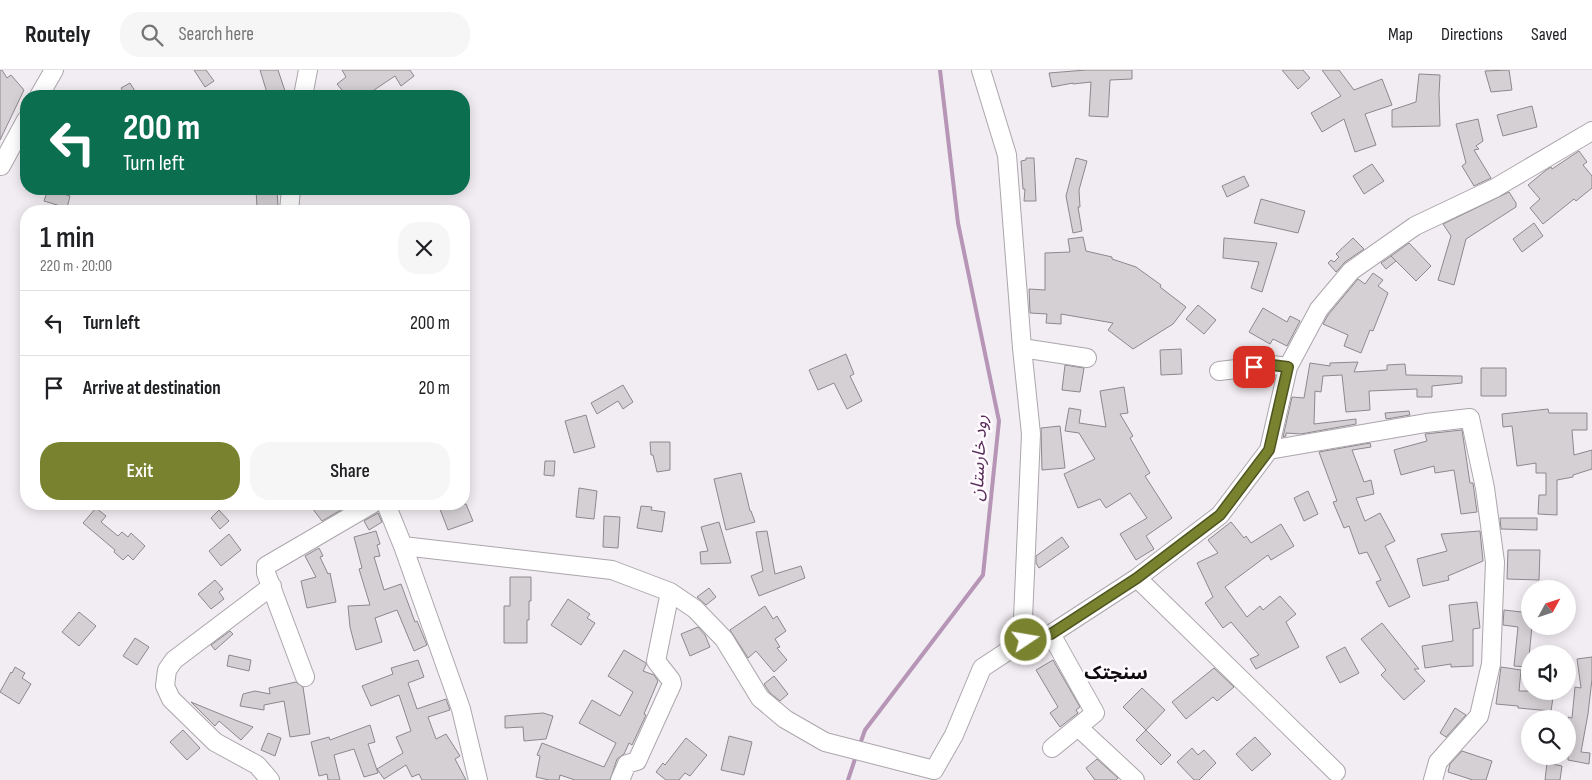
<!DOCTYPE html>
<html lang="en">
<head>
<meta charset="utf-8">
<style>
  body { margin:0; font-family:"Sofia Sans Condensed","Noto Sans Arabic",sans-serif; background:#f6f6f6; color:#202124; height:100vh; display:flex; flex-direction:column; font-size:19px; white-space:nowrap }
  * { box-sizing:border-box; margin:0 }
  p { font-size:16px; color:#757577 }
  .icon { flex:none; width:28px; height:28px; fill:none; stroke:currentColor; stroke-width:2; stroke-linecap:round; stroke-linejoin:round }
  .map { position:relative; flex:1; overflow:hidden }
  .panel { position:absolute; left:20px; top:135px; width:450px; height:305px; display:flex; flex-direction:column; background:#fff; border-radius:20px; box-shadow:0 2px 12px #0003 }
  .panel>* { flex:none }
  .banner { position:absolute; left:20px; top:20px; width:450px; height:105px; border-radius:20px; box-shadow:0 2px 12px #0003; background:#0b6e4f; color:#fff; overflow:hidden }
  .needle { width:32px; rotate:50deg }
  .fabs { position:absolute; left:1521px; top:510px; display:grid; gap:10px }
  .fabs a { display:grid; place-items:center; width:55px; height:55px; border-radius:50%; background:#fff; box-shadow:0 2px 12px #0003; font-size:25px }
  .pin { position:absolute; display:grid; place-items:center; width:42px; height:42px; color:#fff; margin:-21px; border-radius:10px; box-shadow:0 2px 8px #0006 }
  .me { position:absolute; width:55px; margin:-28px; rotate:78deg; stroke-linejoin:round; filter:drop-shadow(0 0 4px #0008) }
  .turn { display:flex; align-items:center; gap:18px; height:105px; padding:0 20px; font-size:22px }
  .turn .icon { width:65px; height:65px; stroke-width:2.5 }
  .turn b { display:block; font-size:35px; line-height:42px }
  .round { display:grid; place-items:center; flex:none; width:52px; height:52px; border-radius:20px; background:#f6f6f6 }
  .head { display:flex; align-items:center; justify-content:space-between; height:85px; padding:0 20px }
  h1 { font-size:30px; font-weight:600; line-height:38px }
  .primary-button { display:flex; gap:10px; margin-top:auto; padding:10px 20px }
  .primary-button a { flex:1; height:58px; border-radius:20px; background:#78822f; color:#fff; font-size:20px; font-weight:600; line-height:58px; text-align:center }
  .primary-button a+a { background:#f6f6f6; color:#202124 }
  ul { padding:0; list-style:none }
  li { display:flex; align-items:center; gap:15px; height:65px; padding:0 20px; border-top:1px solid #e0e0e0 }
  li div { flex:1 }
  li b { display:block; font-size:19px }
  li em { font-style:normal }
  header { display:flex; align-items:center; gap:30px; box-sizing:border-box; height:70px; padding:0 25px; background:#fff; border-bottom:1px solid #e0e0e0 }
  header strong { font-size:24px }
  nav { display:flex; gap:28px; margin-inline-start:auto; font-size:18px }
  .search { width:350px; height:45px; background:#f6f6f6; display:flex; align-items:center; gap:12px; box-sizing:border-box; padding:0 18px; border-radius:20px; color:#757577; font-size:19px }
  .map>svg:first-child { display:block }
  .lines { fill:none; stroke-linecap:round; stroke-linejoin:round }
  .stream { stroke:#b695b6; stroke-width:4 }
  .building { fill:#d4d0d4; stroke:#8d888d }
  .minor-casing { stroke:#aba6ab; stroke-width:20 }
  .minor { stroke:#fff; stroke-width:18 }
  .route-casing { stroke:#4e541f; stroke-width:12 }
  .route { stroke:#78822f; stroke-width:9 }
  .labels { text-anchor:middle; dominant-baseline:central; stroke-width:5; stroke-linejoin:round; paint-order:stroke }
  .water-label { font-size:18px; font-style:italic; fill:#592e5b; stroke:#fffbff }
  .quarter-label { font-size:19px; font-weight:bold; fill:#0d0b0d; stroke:#fffbff }
</style>
</head>
<body>
<header>
<strong>Routely</strong>
<div class="search"><svg class="icon" aria-label="search" viewBox="0 0 24 24"><circle cx="10" cy="10" r="6"/><path d="M15 15l6 6"/></svg>Search here</div>
<nav><a>Map</a><a>Directions</a><a>Saved</a></nav>
</header>
<div class="map">
<svg width="1592" height="710" viewBox="0 0 1592 710">
  <rect width="100%" height="100%" fill="#f2edf2"/>
  <g class="lines">
    <path class="stream" d="M859 677 865 660 983 505 999 351 958 153 940 0
      M848 710 856 686"/>
  </g>
  <path class="building" d="M0 0H2L7 8 11 5 24 20 0 70Z
    M194 0H206L214 11 205 17Z
    M260 0H278L286 24 277 26H268Z
    M342 0H410L414 6 401 16 395 6 365 26H347L337 14 346 7Z
    M1086 0H1132V9L1110 10 1108 47 1089 46 1091 12 1073 14V13L1052 17 1049 3Z
    M1282 0H1303L1310 8 1298 19Z
    M1322 0H1339L1354 20 1382 9 1392 35 1365 44 1376 75 1355 82 1344 49 1322 62 1311 43 1341 26Z
    M1509 0 1512 20 1491 22 1485 1Z
    M1419 4 1440 5 1439 24 1440 56 1392 57V40L1416 32Z
    M130 13 138 26H126L121 18Z
    M1532 36 1537 57 1503 66 1497 45Z
    M1478 49 1483 71 1476 76 1479 79 1474 80 1491 108 1474 116 1462 96 1466 93 1456 54Z
    M1579 81 1587 92 1583 95 1592 106V118L1576 131 1574 129 1543 154 1530 138 1540 129 1528 115 1545 101 1551 97 1552 99Z
    M1026 88H1034L1036 131H1024L1025 119H1023L1021 91 1026 90Z
    M1076 88 1087 91 1079 120 1080 137H1078L1082 161 1073 163 1066 126Z
    M1372 94 1384 111 1364 124 1353 106Z
    M1244 106 1249 116 1227 127 1222 116Z
    M48 119 70 126 67 138 44 131Z
    M256 119H277L278 136 257 137Z
    M1509 122 1516 133V137L1466 169 1454 215 1438 210 1451 166 1443 154Z
    M1261 129 1305 141 1298 163 1254 153Z
    M1534 153 1543 166 1522 182 1513 169Z
    M1083 167 1086 181 1112 187V189L1136 197 1161 215 1160 217 1186 237 1173 254 1133 279 1108 260 1113 253 1061 244V254L1046 253 1047 244 1030 243 1029 219 1045 220V183L1070 182 1068 169Z
    M1224 168 1277 173 1262 222 1251 218 1259 192 1223 188Z
    M1353 168 1364 179 1345 192 1336 202 1328 193 1331 190 1334 192 1339 187 1336 184Z
    M1409 173 1431 196 1416 211 1391 186Z
    M1391 186 1396 191 1386 199 1381 193Z
    M1373 203 1383 210 1378 216 1388 223 1373 261 1370 260 1361 283 1344 276 1348 265 1323 254 1328 245 1358 209 1365 214Z
    M1198 235 1216 250 1204 264 1186 249Z
    M1263 238 1287 252 1290 246 1300 251 1287 276 1273 269 1270 274 1249 262Z
    M1181 279 1182 304 1161 305 1160 280Z
    M846 284 854 304 850 306 862 331 847 339 834 313 818 320 809 300Z
    M1358 292 1354 302 1387 300V295L1405 294 1406 305 1462 306V313L1432 316V327H1417V319L1369 321 1370 340 1346 342 1342 305 1323 306 1321 322 1315 321 1314 354 1356 349V354L1301 364 1286 363V366L1283 367 1292 327 1304 328 1310 293 1330 296V293Z
    M1065 295 1084 298 1080 322 1062 320Z
    M1481 298H1506V326H1481Z
    M623 315 633 332 623 339 618 331 597 344 591 333Z
    M1124 317 1128 343 1120 344 1133 366 1130 368 1150 403 1145 406 1172 448 1146 466 1154 479 1136 490 1120 464 1147 448 1130 423 1106 438 1100 429 1078 438 1064 404 1095 389 1079 363 1065 361 1069 338 1081 340 1079 353 1106 357 1100 321Z
    M1548 339 1549 343H1587V360H1572L1574 385 1592 380V399L1573 405V407L1557 410V445L1538 444 1539 425H1546V403H1536V393L1517 396 1512 356 1503 357 1502 344Z
    M1409 341 1410 345 1386 349 1385 343Z
    M586 345 595 377 574 383 565 351Z
    M1060 356 1065 398 1042 400 1041 358Z
    M1462 360 1470 413H1473L1477 442 1461 444 1454 400 1435 403 1434 396 1401 405 1394 380 1427 371 1425 364Z
    M650 372H670V400L657 402 653 385H651Z
    M1370 373 1371 377 1352 380 1364 412 1371 410 1374 424 1356 428 1365 451 1380 443 1395 471 1385 476 1410 527 1389 537 1376 512 1381 510 1367 482 1359 484 1349 456 1344 458 1333 432 1337 431 1319 382Z
    M545 391H555L554 406 544 405Z
    M741 403 750 441H751L755 452 726 460 714 409Z
    M579 418 597 421 594 449 576 447Z
    M1308 421 1318 444 1304 451 1294 428Z
    M309 434H351L322 451Z
    M438 434H466L473 451 448 460Z
    M641 436 652 437 651 440 665 442 662 462 637 458Z
    M96 438 106 446 101 452 118 466 122 462 128 467 131 463 145 476 133 490 128 485 123 490 114 482 115 480 83 453Z
    M219 440 229 451 220 459 211 448Z
    M378 443 382 452 369 460 364 451Z
    M604 446 620 447 618 478 603 477Z
    M1500 448H1537V460L1501 459Z
    M719 452 731 493 701 494 700 482 708 481 701 457Z
    M1231 452 1244 468 1246 466 1251 473 1281 454 1294 476 1271 490 1268 485 1225 517 1247 547 1260 536 1263 540 1280 526 1296 544 1286 552 1299 577 1256 599 1250 589 1259 585 1231 552 1223 558 1205 533 1213 527 1197 493 1218 483 1208 470Z
    M376 461 380 474 377 475 380 486 374 487 384 520 401 514 415 552 417 551 427 575 414 581 397 540 375 548 382 572 356 580 350 557 348 536 370 535 359 499 362 498 354 467Z
    M767 461 775 504 801 496 805 508 759 526 751 506 763 501 756 462Z
    M1480 461 1483 491 1448 506 1449 510 1423 516 1417 489 1447 481 1441 464Z
    M229 464 241 480 221 496 209 481Z
    M1062 467 1069 477 1039 498 1036 493V486Z
    M319 478 323 486 320 487 328 504 330 503 336 532 307 538 301 511 316 507 305 486Z
    M1508 480H1540L1539 510 1507 509Z
    M510 507H531V531H529V550H527V573H504V536H510Z
    M215 510 223 519 219 522 224 529 211 539 198 524Z
    M709 518 716 527 706 535 697 527Z
    M568 529 590 544 587 548 595 553 581 575 551 555Z
    M1477 532 1480 558 1473 559V596L1451 597V594L1425 598 1422 576 1453 571 1449 535Z
    M765 536 773 549 777 546 786 561 775 569 780 577 777 578 787 590 774 602 756 581 748 588 730 560Z
    M1504 540 1530 543V556H1532L1528 597 1514 596 1518 557 1503 555Z
    M79 542 96 556 79 576 62 562Z
    M1382 553 1419 599H1414L1425 611 1404 630 1381 605 1386 600 1361 569Z
    M698 557 705 565 710 577 690 586 681 564Z
    M230 561 233 564 215 580 211 575Z
    M135 568 149 577 137 595 123 586Z
    M1345 577 1359 603 1340 613 1326 587Z
    M624 580 646 593V595L643 601 654 605 658 611 644 644 646 645 632 675 629 673 624 684 617 689 610 710H575L560 705 559 710H549L536 707 540 686 537 685 542 673 604 697 616 673 579 653 592 630 620 646 633 622 608 606Z
    M229 585 251 590 249 601 227 596Z
    M1592 587V609L1588 644 1581 682 1590 683 1589 694 1568 690V647L1572 648 1575 617 1581 618 1577 589Z
    M418 590 424 607 408 613 417 639 446 629 450 640 428 647 436 669 446 664 460 686 455 689 466 710H422L419 704 412 707 406 695 384 709 377 699 403 683 396 667 411 661 399 625 371 636 362 616 393 604 391 598Z
    M1053 590 1080 637 1076 640 1078 643 1060 657 1050 643 1058 637 1036 600Z
    M15 597 25 603 22 608 31 614 19 634 0 622 11 602 12 603Z
    M1501 597 1521 600 1519 621H1554L1551 641 1518 638V636L1496 634Z
    M1214 598 1234 617 1217 631 1213 627 1186 649 1172 632Z
    M774 606 788 624 780 631 770 623 764 614Z
    M296 612 303 617 310 664 290 667 284 631 264 635V640L240 636 243 624 255 621 270 624 269 618Z
    M1142 618 1165 640 1146 660 1123 637Z
    M191 632 225 646 253 657 241 670 219 651 215 656Z
    M1455 638 1466 645 1446 667 1440 663Z
    M543 643 553 646 546 669 524 671 523 657 505 658V646Z
    M370 655 375 672 368 674 378 703 364 707 354 679 334 685 340 710H328L327 704 319 706 311 672 329 667 330 670Z
    M183 660 200 678 187 690 170 672Z
    M1146 660 1171 685 1161 695 1136 670Z
    M268 663 281 668 275 686 261 680Z
    M729 666 752 672 744 705 721 700Z
    M1255 667 1271 684 1252 701 1236 684Z
    M686 668 707 685 690 706 685 703 679 710H666L656 702 663 693 665 695Z
    M1192 678 1198 685 1204 680 1216 693 1199 710H1194L1177 692Z
    M1462 681 1492 691 1486 710H1473L1448 702 1450 694Z
    M1097 689 1118 708 1116 710H1095L1086 698Z
    M1547 693 1562 696 1560 710H1545Z"/>
  <g class="lines">
    <defs>
      <path id="minor" d="M981 0 1007 85 1022 278 1031 364 1023 549 1026 569
        M39 26 54 0
        M303 26 308 0
        M1 96 26 50
        M289 141 291 119
        M1022 278 1087 288
        M1219 301 1272 295 1288 297
        M1269 380 1426 353 1470 348 1485 418 1495 492 1491 594 1479 646 1438 692 1433 710
        M386 434 403 476 461 639 478 710
        M403 476 612 500 670 522 695 539 724 569 760 628 785 649 825 672 934 700 954 665 982 598 1026 569 1051 564 1137 508 1220 445 1269 380 1288 297 1319 239 1351 201 1415 156 1495 118 1592 61
        M1137 508 1336 702
        M1051 564 1095 643 1052 678
        M305 607 266 503V496L372 434
        M1078 657 1135 710
        M270 710 257 695 215 672 171 629 165 616 167 600 174 590 272 516
        M620 710 627 694 637 691 672 614 671 610 656 591 670 522"/>
    </defs>
    <use href="#minor" class="minor-casing"/>
    <use href="#minor" class="minor"/>
  </g>
  <g class="lines">
    <defs>
      <path id="route" d="M1026 570 1051 564 1137 508 1220 445 1269 380 1288 297 1272 295 1254 297"/>
    </defs>
    <use href="#route" class="route-casing"/>
    <use href="#route" class="route"/>
  </g>
  <g class="labels">
    <g class="water-label">
      <text transform="translate(979 388) rotate(-87)">رود خارستان</text>
    </g>
    <g class="quarter-label">
      <text x="1116" y="603">سنجتک</text>
    </g>
  </g>
</svg>
<div class="fabs">
<a><svg class="needle" viewBox="-14 -14 28 28"><path d="M0-13l5 13h-10z" fill="#e53935"/><path d="M0 13l5-13h-10z" fill="#757577"/></svg></a>
<a><svg class="icon" aria-label="sound" viewBox="0 0 24 24"><path d="M4 9h4l5-4v14l-5-4H4zM17 9q2 3 0 6"/></svg></a>
<a><svg class="icon" aria-label="search" viewBox="0 0 24 24"><circle cx="10" cy="10" r="6"/><path d="M15 15l6 6"/></svg></a>
</div>
<div class="pin" style="left:1254px;top:297px;background:#d93025"><svg class="icon" aria-label="arrive" viewBox="0 0 24 24"><path d="M6 21V4h12l-3 4 3 4H6"/></svg></div>
<svg class="me" style="left:1026px;top:570px" viewBox="-20 -20 40 40"><circle r="17" fill="#78822f" stroke="#fff" stroke-width="3"/><path d="M0-11L8 9 0 5-8 9z" fill="#fff"/></svg>
<div class="banner">
<div class="turn"><svg class="icon" aria-label="left" viewBox="0 0 24 24"><path d="M17 20v-9H6M10 6l-5 5 5 5"/></svg><div><b>200 m</b>Turn left</div></div>
</div>
<section class="panel">
<div class="head"><div><h1>1 min</h1><p>220 m · 20:00</p></div><a class="round"><svg class="icon" aria-label="close" viewBox="0 0 24 24"><path d="M6 6l12 12M18 6L6 18"/></svg></a></div>
<ul>
<li><svg class="icon" aria-label="left" viewBox="0 0 24 24"><path d="M17 20v-9H6M10 6l-5 5 5 5"/></svg><div><b>Turn left</b></div><em>200 m</em></li>
<li><svg class="icon" aria-label="arrive" viewBox="0 0 24 24"><path d="M6 21V4h12l-3 4 3 4H6"/></svg><div><b>Arrive at destination</b></div><em>20 m</em></li>
</ul>
<div class="primary-button"><a>Exit</a><a>Share</a></div>
</section>
</div>
</body>
</html>
